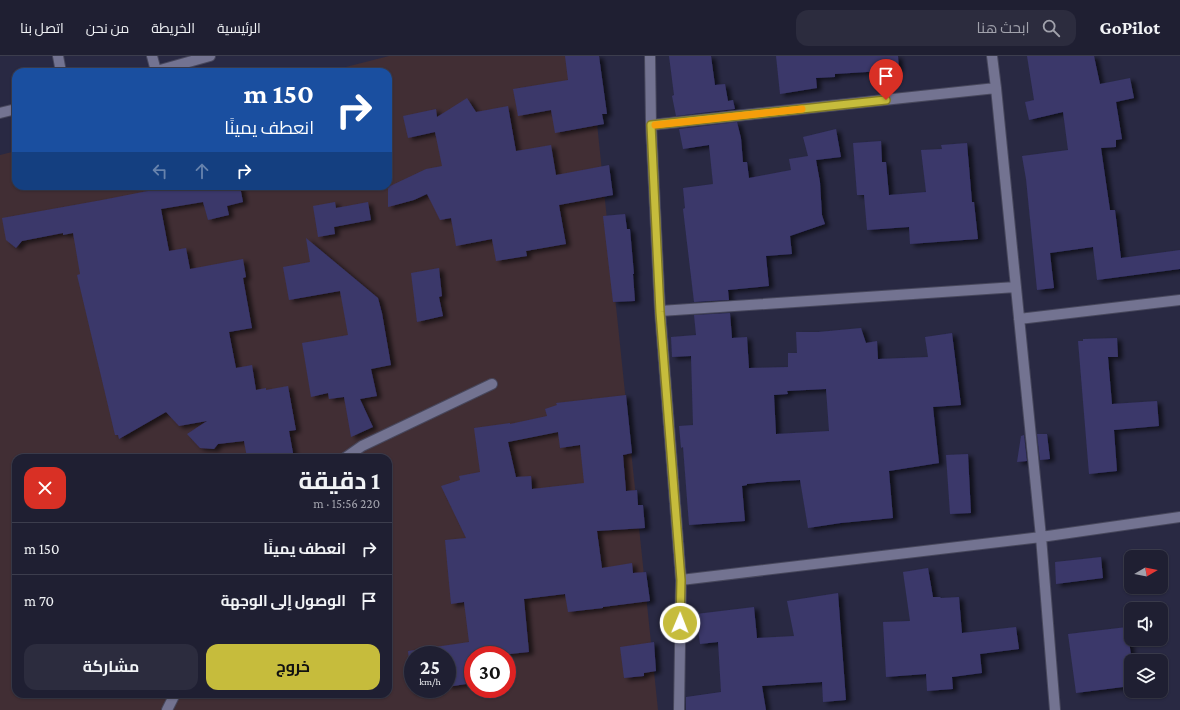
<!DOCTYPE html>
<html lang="ar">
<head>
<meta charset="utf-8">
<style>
  body { margin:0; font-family:"Crimson Pro",Cairo,serif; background:#2c2c3e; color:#f1f3f6; direction:rtl; height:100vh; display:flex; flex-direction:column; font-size:15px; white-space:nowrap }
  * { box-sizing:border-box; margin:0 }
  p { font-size:13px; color:#a1a2ac }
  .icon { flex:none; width:22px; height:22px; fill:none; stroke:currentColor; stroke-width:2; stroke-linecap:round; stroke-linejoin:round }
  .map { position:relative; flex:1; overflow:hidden; direction:ltr }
  .side { position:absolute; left:12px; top:398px; width:380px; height:244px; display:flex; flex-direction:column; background:#1f1f32; border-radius:12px; box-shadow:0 1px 3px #0004,0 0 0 1px #3c3d4d; direction:rtl }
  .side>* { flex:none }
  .hud { position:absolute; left:12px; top:12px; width:380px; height:122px; border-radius:12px; box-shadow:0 1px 3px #0004,0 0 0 1px #3c3d4d; direction:rtl; background:#1a4fa0; color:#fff; overflow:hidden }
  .needle { width:26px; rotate:80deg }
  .buttons { position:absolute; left:1124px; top:494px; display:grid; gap:8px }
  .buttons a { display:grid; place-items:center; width:44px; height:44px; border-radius:8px; background:#1f1f32; box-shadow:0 1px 3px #0004,0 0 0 1px #3c3d4d; font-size:20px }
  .speed { position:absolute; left:404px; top:590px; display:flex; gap:8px; font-size:20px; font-weight:700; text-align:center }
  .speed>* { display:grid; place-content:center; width:52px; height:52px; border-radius:50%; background:#1f1f32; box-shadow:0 1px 3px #0004,0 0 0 1px #3c3d4d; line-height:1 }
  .speed small { font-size:10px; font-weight:400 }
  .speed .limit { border:6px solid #d22; background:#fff; color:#111 }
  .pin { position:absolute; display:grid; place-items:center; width:34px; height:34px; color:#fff; margin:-41px -17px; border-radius:50% 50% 50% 0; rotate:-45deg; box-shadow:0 0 4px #0007 }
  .pin .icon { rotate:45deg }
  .me { position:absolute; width:44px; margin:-22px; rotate:1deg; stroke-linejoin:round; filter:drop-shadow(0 0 3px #0008) }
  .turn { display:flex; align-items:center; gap:14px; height:84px; padding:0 12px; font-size:18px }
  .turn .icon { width:52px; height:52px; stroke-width:2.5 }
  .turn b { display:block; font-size:28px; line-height:34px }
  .lanes { display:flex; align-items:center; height:38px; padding:0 12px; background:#0003; justify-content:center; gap:20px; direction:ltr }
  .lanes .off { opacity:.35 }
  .round { display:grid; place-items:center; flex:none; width:42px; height:42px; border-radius:12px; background:#2c2c3e }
  .summary { display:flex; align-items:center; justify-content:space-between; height:68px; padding:0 12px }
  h1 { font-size:24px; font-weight:700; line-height:30px }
  .primary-button { display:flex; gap:8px; margin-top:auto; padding:8px 12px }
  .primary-button a { flex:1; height:46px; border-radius:12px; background:#c6bc3c; color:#111; font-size:16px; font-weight:700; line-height:46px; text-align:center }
  .primary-button a+a { background:#2c2c3e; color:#f1f3f6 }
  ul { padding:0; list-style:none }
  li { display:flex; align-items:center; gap:12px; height:52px; padding:0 12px; border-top:1px solid #3c3d4d }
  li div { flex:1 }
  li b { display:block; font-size:15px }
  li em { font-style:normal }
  header { display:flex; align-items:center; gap:24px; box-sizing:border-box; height:56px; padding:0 20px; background:#1f1f32; border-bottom:1px solid #3c3d4d }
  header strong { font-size:19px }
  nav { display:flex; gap:22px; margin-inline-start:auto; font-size:14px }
  .search { width:280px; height:36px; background:#2c2c3e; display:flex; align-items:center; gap:10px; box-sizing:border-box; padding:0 14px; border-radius:12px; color:#a1a2ac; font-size:15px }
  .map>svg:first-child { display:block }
  .education { fill:#412e34; fill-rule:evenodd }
  .building { fill:#3a376b; fill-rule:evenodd; filter:url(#shadow) }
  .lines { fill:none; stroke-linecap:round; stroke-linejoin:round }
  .minor-casing { stroke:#47475c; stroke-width:12 }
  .minor { stroke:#737391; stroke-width:10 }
  .route-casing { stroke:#817a27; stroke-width:10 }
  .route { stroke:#c6bc3c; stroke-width:7 }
  .slow { stroke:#f59e0b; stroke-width:7 }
</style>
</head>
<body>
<header>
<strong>GoPilot</strong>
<div class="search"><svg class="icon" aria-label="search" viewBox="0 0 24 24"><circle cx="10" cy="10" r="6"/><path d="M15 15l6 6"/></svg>ابحث هنا</div>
<nav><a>الرئيسية</a><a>الخريطة</a><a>من نحن</a><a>اتصل بنا</a></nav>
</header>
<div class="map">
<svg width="1180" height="654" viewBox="0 0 1180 654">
  <defs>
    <filter id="shadow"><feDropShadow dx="4.5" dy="2.5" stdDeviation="2" flood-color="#0009"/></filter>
  </defs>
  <rect width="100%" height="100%" fill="#292943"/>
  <path class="education" d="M389 0H590L658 654H0V99L16 95V130H388V16H326ZM16 402H388V638H16ZM413 599H447V633H413ZM473 599H507V633H473Z"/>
  <path class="building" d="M565 0H599L607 58H602L604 68 555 77 551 54 518 60 513 33 568 24Z
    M669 0H711L715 29 725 28 728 45 733 44 735 53 676 60 672 40 674 39Z
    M776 0H898L899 14 835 18V21L816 22 817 32 780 38Z
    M1027 0H1094L1100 28 1130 22 1134 42 1116 46 1122 83 1116 84V91L1101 92 1110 154H1115L1121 202 1180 194V213L1097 224 1093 191 1050 197 1054 232 1037 234 1026 123 1022 100 1068 94 1063 56 1029 64 1025 46 1034 44Z
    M467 42 476 56 508 50 516 95 551 89 556 119 609 109 613 139 559 149 566 188 526 195 527 200 496 205 492 183 456 190 451 162 440 164 427 138 414 144 388 151V131L426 113 442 110 435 76 408 82 403 60 436 53 437 61Z
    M737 66 741 82 743 106H747L749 122 791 114 789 103 808 100 803 81 836 73 841 101 816 104 820 126 822 159 825 168 790 180 792 198 766 200 769 230 728 234 729 244 694 246 683 153 685 152 683 132 713 128 709 89 683 93 679 73Z
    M881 85 882 106H886L889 139 926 136 921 94 942 93 941 89 967 87 972 146H974L978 183 910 188 909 171 867 174 864 139H857L853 87Z
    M173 130H240L243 146 227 150 229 159 208 164 203 146 161 153 169 195 186 192 190 213 243 203 246 221 243 222 252 272 229 276 236 312 252 309 256 334 266 332V334L288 330 296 374 289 375 294 402H247L244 385 218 388 214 393 200 392 187 378 207 365 179 370 166 356 119 383 118 379H115L77 219 80 218 73 177 63 179V177L22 185 16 192 6 184 2 162 102 144Z
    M335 146 336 152 368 146 371 164 334 171 335 178 318 181 313 150Z
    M625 158 627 173H630L634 218H633L635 245 613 246 603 160Z
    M306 182 378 242 382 257 391 309 371 313 377 340 360 343 373 371 351 381 344 341 329 343 328 337 311 341 302 287 348 279 340 235 289 244 283 211 310 206Z
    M439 212 442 240 439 241 443 260 417 266 411 217Z
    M730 257 732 282 747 281 749 312 788 311V297H797L796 276H818L861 272 866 287 877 285 878 303 928 301 925 281 952 277 961 349 933 351 939 407 889 415 893 462 841 467 808 472 800 424 767 426 747 428V429L742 430 745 465 689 469 683 391 681 392 679 370 693 369 691 300 672 301 671 281 696 279 694 259ZM826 333 829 375 776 378 774 339 788 338 787 335Z
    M1117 282 1118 301H1108L1112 348 1157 345 1159 370 1114 374 1117 415 1089 418 1078 285H1083V283Z
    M626 339 632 397 623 399 626 435 637 434 638 449H643L645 472 597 475 602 512 632 507 633 517 646 516 650 545 603 551V552L568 556 565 538 524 543 529 596 500 599H470L473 627 447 631V599H413V633H427L412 635 408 595 469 586 464 546 451 548 445 484 466 482 441 430 460 424 459 420 480 416 474 372 510 367V368L547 360 545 353 557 349 556 347ZM558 376 560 392 580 389 584 427 532 433 531 420 516 421 508 386Z
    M1037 378H1047L1050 403 1040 404Z
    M1024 379 1027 405 1017 406 1021 380Z
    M968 398 971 457 950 458 946 399Z
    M1101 501 1103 522 1056 528 1055 506Z
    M928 512 933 541H940L941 542 959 541 962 577 1016 571 1019 593 980 598 982 617 952 621 953 633 927 635 926 618 886 621 883 566 910 565 903 516Z
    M838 537 846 644 823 646 822 626 762 630 766 654H686V641L721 636 718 586 700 588 696 558 754 551 757 582 794 580 787 545Z
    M1127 571 1131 599V630L1076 637 1068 578Z
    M654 586 656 615 644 617V620L624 622 620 591Z"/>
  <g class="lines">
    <defs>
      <path id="minor" d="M58 0 61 16
        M152 0 156 15
        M650 0 651 69 660 255 681 524 679 654
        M992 0 996 32 1041 481 1055 654
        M153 16 210 0
        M0 57 16 53
        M651 69 996 32
        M660 255 1016 231
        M1019 263 1180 244
        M345 402 362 390 492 328
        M681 524 1041 481 1180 461
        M167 654 175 638"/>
    </defs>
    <use href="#minor" class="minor-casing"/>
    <use href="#minor" class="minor"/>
  </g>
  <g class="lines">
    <defs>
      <path id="route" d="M680 567 681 524 660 256 651 69 886 44"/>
    </defs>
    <use href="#route" class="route-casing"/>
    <use href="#route" class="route"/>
    <path class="slow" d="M655 69 802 53"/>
  </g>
</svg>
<div class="buttons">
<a><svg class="needle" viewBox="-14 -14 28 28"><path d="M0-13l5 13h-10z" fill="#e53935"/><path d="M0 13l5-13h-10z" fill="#a1a2ac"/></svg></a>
<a><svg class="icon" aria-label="sound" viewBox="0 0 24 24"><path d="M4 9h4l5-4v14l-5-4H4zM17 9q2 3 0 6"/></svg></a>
<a><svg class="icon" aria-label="layers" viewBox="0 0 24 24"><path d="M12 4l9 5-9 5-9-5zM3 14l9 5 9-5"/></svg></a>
</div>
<div class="speed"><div>25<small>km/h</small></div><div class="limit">30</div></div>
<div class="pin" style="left:886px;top:44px;background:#d93025"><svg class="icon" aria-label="arrive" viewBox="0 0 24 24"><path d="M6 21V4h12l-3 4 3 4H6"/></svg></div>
<svg class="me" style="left:680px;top:567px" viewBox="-20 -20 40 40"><circle r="17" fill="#c6bc3c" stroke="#fff" stroke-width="3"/><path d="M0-11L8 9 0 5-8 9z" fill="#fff"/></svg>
<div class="hud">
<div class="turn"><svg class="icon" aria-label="right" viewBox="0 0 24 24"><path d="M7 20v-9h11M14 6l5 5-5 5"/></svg><div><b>150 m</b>انعطف يمينًا</div></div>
<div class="lanes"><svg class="icon off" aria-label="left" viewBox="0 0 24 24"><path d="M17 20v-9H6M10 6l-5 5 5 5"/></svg><svg class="icon off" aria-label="ahead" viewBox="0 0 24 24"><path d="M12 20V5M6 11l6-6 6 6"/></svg><svg class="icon" aria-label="right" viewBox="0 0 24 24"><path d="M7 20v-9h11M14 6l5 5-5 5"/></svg></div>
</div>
<section class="side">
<div class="summary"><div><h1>1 دقيقة</h1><p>220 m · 15:56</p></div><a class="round" style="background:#d93025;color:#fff"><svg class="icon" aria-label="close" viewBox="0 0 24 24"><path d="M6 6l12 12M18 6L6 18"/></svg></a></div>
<ul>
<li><svg class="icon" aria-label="right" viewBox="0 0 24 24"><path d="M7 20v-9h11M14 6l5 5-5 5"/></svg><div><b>انعطف يمينًا</b></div><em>150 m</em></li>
<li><svg class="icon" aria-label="arrive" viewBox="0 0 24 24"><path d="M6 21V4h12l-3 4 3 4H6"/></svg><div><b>الوصول إلى الوجهة</b></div><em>70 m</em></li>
</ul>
<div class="primary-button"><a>خروج</a><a>مشاركة</a></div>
</section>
</div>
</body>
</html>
